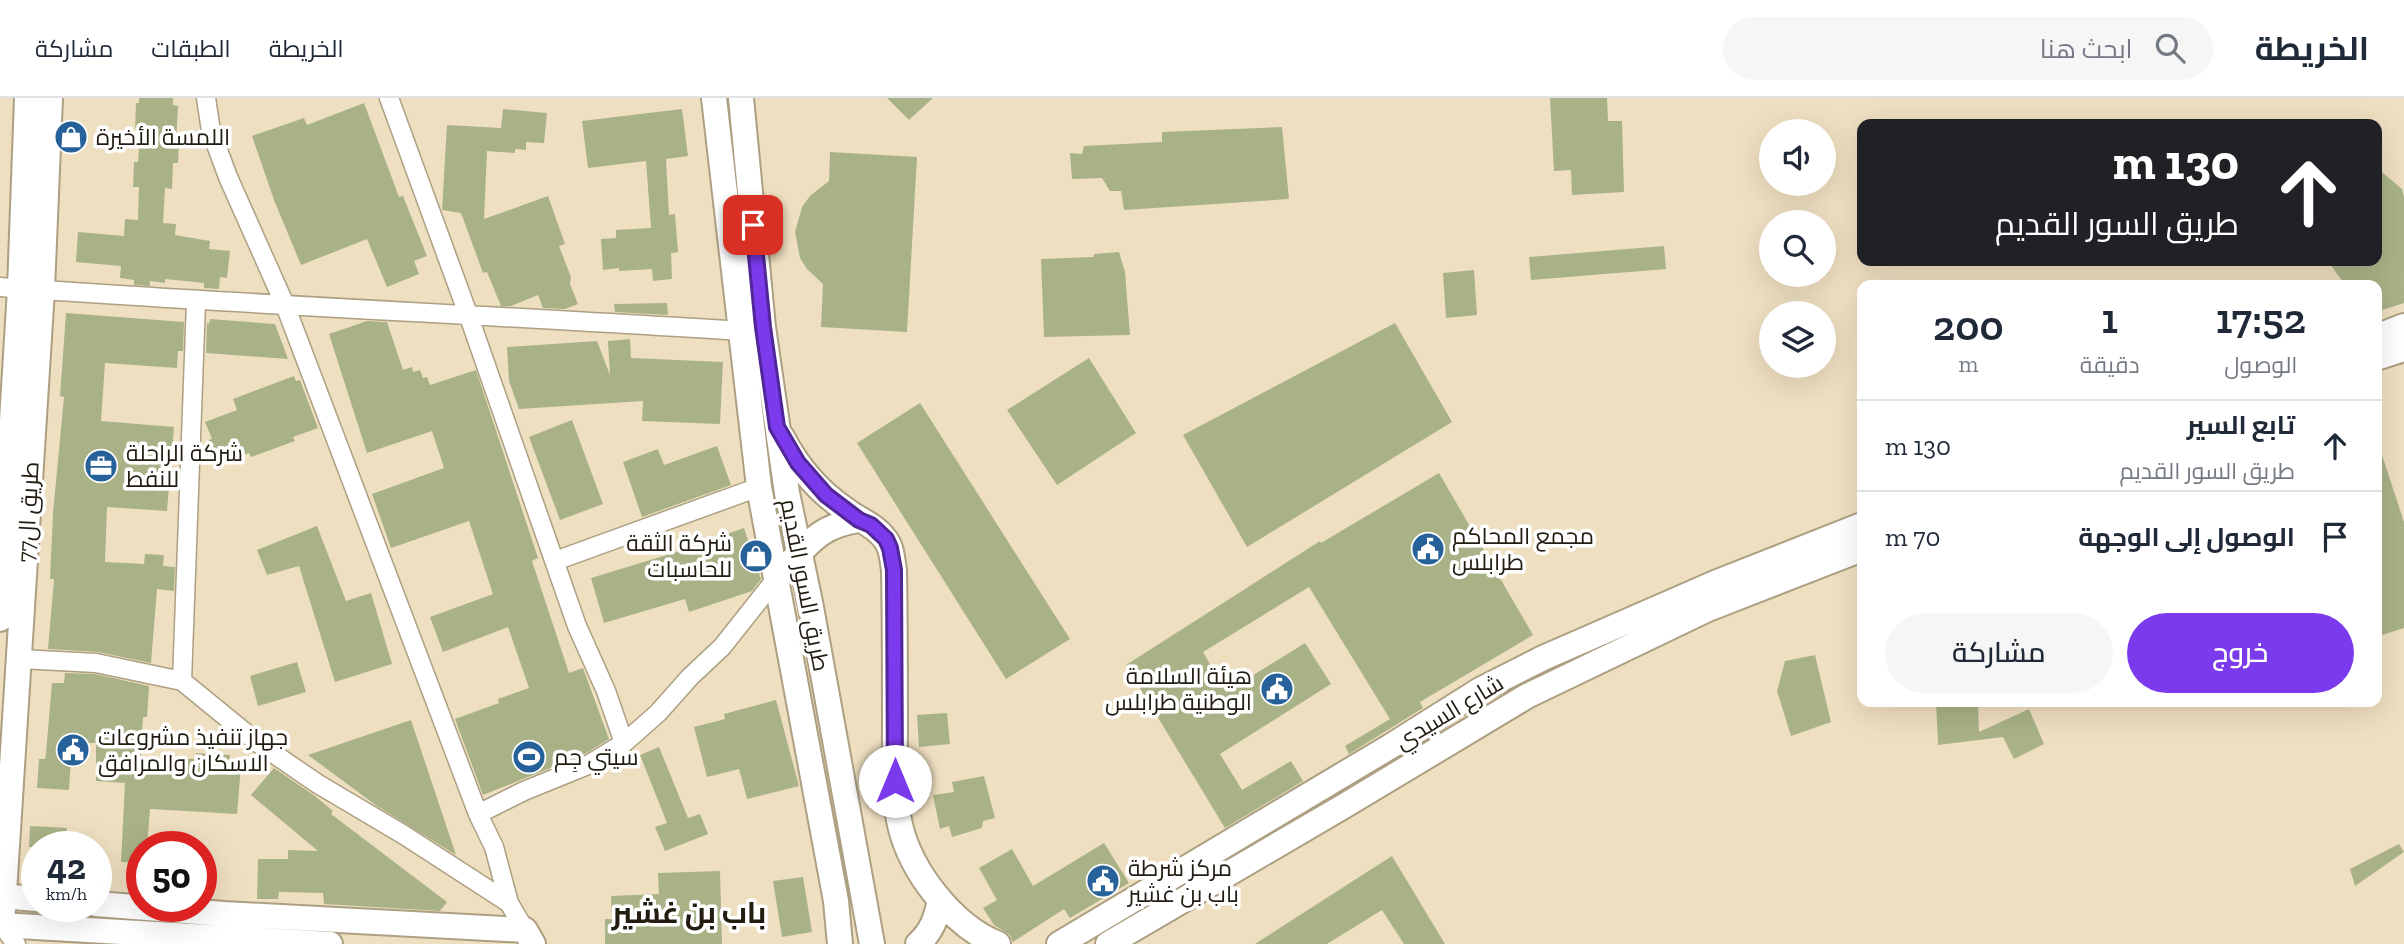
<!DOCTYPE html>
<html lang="ar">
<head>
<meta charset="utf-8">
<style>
  body { margin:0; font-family:"Zilla Slab",Cairo,serif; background:#f6f6f7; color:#1f2937; direction:rtl; height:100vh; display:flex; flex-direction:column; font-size:26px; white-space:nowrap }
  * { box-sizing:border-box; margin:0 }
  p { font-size:23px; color:#747a83 }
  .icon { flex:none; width:38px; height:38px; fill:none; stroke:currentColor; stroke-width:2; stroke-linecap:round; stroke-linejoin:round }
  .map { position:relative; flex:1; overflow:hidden; direction:ltr }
  .sheet { position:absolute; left:1857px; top:182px; width:525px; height:427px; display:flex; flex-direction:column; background:#fff; border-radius:14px; box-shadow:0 7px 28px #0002; direction:rtl }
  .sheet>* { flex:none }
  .hud { position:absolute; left:1857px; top:21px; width:525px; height:147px; border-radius:14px; box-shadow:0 7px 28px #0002; direction:rtl; background:#202124; color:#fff; overflow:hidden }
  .tools { position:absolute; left:1759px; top:21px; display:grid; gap:14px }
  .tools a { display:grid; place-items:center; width:77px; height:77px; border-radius:50%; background:#fff; box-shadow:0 7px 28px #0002; font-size:35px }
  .speed { position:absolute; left:21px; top:733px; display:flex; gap:14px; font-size:35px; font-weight:700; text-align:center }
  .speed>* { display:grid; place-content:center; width:91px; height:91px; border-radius:50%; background:#fff; box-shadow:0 7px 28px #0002; line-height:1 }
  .speed small { font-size:18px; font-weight:400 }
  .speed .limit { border:10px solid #d22; background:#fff; color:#111 }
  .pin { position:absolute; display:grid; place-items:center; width:60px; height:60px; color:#fff; margin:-30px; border-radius:14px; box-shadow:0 4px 10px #0006 }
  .me { position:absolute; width:77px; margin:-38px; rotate:0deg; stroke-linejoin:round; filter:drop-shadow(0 0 5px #0008) }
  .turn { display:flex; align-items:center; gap:24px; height:147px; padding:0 28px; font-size:32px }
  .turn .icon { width:91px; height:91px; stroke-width:2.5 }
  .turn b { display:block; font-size:49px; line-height:60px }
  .eta { display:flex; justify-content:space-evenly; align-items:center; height:119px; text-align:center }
  .eta b { font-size:42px; font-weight:600; line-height:49px }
  .primary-button { display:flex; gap:14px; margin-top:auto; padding:14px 28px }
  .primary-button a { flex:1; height:80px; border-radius:42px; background:#7c3aed; color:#fff; font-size:28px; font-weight:600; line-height:80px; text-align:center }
  .primary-button a+a { background:#f6f6f7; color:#1f2937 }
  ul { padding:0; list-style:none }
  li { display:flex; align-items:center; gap:21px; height:91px; padding:0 28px; border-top:2px solid #e0e1e3 }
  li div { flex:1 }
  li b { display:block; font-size:26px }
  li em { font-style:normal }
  header { display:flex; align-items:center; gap:42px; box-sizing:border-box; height:98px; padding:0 35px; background:#fff; border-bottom:2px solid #e0e1e3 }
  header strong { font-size:33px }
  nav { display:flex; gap:38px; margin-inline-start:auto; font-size:24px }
  .search { width:490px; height:63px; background:#f6f6f7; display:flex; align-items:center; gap:18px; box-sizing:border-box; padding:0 24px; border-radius:38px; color:#747a83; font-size:26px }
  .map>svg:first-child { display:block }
  .building { fill:#a9b286 }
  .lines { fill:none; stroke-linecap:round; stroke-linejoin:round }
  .minor-casing { stroke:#ad9f82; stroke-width:21 }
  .secondary-casing { stroke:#ad9f82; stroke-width:28 }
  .minor { stroke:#fff; stroke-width:18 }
  .secondary { stroke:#fff; stroke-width:24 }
  .route-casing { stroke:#51269a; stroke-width:18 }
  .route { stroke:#7c3aed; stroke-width:12 }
  .labels { text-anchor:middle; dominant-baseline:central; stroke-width:7; stroke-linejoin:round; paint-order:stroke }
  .poi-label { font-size:23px; fill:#221c11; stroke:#fff; text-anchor:start }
  .street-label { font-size:23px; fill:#221c11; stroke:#fff }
  .district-label { font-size:30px; font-weight:bold; fill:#221c11; stroke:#fff }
</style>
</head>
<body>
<header>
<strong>الخريطة</strong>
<div class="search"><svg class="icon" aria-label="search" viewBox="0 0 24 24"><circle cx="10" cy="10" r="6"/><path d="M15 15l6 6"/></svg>ابحث هنا</div>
<nav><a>الخريطة</a><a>الطبقات</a><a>مشاركة</a></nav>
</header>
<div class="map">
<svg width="2404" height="846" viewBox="0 0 2404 846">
  <rect width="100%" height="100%" fill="#efdfc1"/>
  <path class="building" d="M139 0H173V7L178 8 176 44 179 45 178 65H173L172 91 165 90 163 125 176 126 175 137 210 143 209 151 230 153 227 180 220 179 219 191 204 190V185L165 181V185L150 183V188L134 187V182L120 180 121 168 76 164 78 134 124 138 125 121 138 122 139 89H133L134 64H138L140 33 135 32 136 5H139Z
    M887 0H933L909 22Z
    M1550 0H1607L1608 23H1622L1624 94 1572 97 1571 72 1554 73Z
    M364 5 399 99 403 98 427 158 414 163 419 176 387 189 367 141 301 167 274 102 252 38 304 20 307 27Z
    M503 11 547 15 544 45 526 44V52L515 51V55L487 53 484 121 548 98 565 146 559 148 571 179 570 186 578 206 565 211 543 210 538 197 511 208H501L487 174 483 175 461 115 442 112 447 27 501 30Z
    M682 11 688 58 666 61 669 117 675 116 678 154 671 155 672 181 653 183 652 171 619 173V170L603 172 601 141 616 140V132L651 130 646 63 588 70 582 23Z
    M1282 29 1289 101 1124 112 1121 93H1110L1102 80 1072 81 1070 55 1082 56 1084 48 1162 44V34Z
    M830 54 917 59 907 234 821 229 823 186 807 171 800 160 795 134 802 109 810 98 829 83Z
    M2376 69 2402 91 2404 99V205L2376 214V187H2345L2328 163H2376Z
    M1664 148 1666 171 1531 182 1529 159Z
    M1119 154 1125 174 1130 237 1044 239 1041 161 1094 159V156Z
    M1474 172 1477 217 1446 220 1443 175Z
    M667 205 668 217 615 214 614 206Z
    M66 215 184 224 183 253H178L177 270 105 265 101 323 174 329 167 413 107 409 105 464 144 466 145 456 164 457 163 468 175 469 174 493 157 491 151 565 98 554 48 551 54 481H50L53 415 64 299 60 298Z
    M210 221 275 226 288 261 206 255 207 225 209 226Z
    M367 223 387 224 403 272 412 269 413 274 420 272 423 280 427 279 430 287 476 272 538 460 532 463 569 575 583 570 609 641 583 657 483 697 455 621 499 605 498 601 529 590 508 529 443 554 430 519 493 496 469 423 391 450 372 396 444 370 432 333 367 355 329 236Z
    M1395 225 1452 324 1247 449 1183 337Z
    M630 241 631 260 723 264 720 326 642 323 643 303 519 311 509 283 507 249 597 243 610 277 608 243Z
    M1089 260 1136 335 1057 387 1007 312Z
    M294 278 296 283 300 282 318 330 293 339 295 343 251 359 249 355 218 367 208 342 212 341 205 324 237 312 233 301Z
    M920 305 1070 541 1006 581 857 345Z
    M572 322 603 406 560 422 529 339Z
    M717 348 731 387 642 419 623 364 658 351 664 367Z
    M2376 351H2380L2404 424V530L2376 539Z
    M1439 375 1533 537 1420 604 1423 610 1349 656 1345 648 1390 621 1309 489 1203 554 1226 594 1305 545 1331 586 1220 656 1242 692 1291 663 1303 683 1225 730 1126 567 1320 443 1321 445Z
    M317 428 346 503 371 495 392 566 335 584 299 468 267 477 257 452Z
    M744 430 761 481 752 493 689 514 685 501 604 525 591 480 670 456Z
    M1815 557 1831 624 1791 638 1777 593 1785 563Z
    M297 564 306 594 258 608 250 578Z
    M65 575 95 576 149 588 147 619H143L140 667 172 669 173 660 196 661V655L230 657 229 667 241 668 237 716 150 711 147 749H142V765L121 764 125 685 96 683V645H72L69 692 37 690 39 661H45L46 655 52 585H64Z
    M776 602 799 688 747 701 739 671 707 679 694 629 725 621 724 616Z
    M1936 604H1978L1979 634 2029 611 2044 646 2014 661 2003 639 1938 647Z
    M947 615 950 646 919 649 917 617Z
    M411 622 456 757 377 708 308 657Z
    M659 649 688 720 700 716 708 736 665 753 655 729 667 725 640 657Z
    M274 670 315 698 333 713 331 716 447 804 440 813 324 806 323 795 279 794 278 801H257L258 761H288V752L318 753 251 697Z
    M984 678 995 720 983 723 982 730 952 739 949 728 940 731 933 697 954 694 952 684Z
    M30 728 67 730 66 749H29Z
    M1104 745 1129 785 1070 820 1064 811 1013 844 1010 837 994 827 983 810 997 802 979 770 1012 751 1033 788Z
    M2399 746 2404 754 2355 788 2350 771Z
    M1392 758 1445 846H1404L1382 812 1327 846H1255Z
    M720 773 722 846H605V821H612L611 798 659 796 658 775Z
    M803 779 812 834 782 839 773 783Z"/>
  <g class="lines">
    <defs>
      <path id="minor" d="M206 0 211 33 228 79 285 207 478 716 494 749 509 805 525 832
        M389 0 468 216 577 528 606 593 624 645
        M0 189C247 207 494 217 741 233L751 231
        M555 463 759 389
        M20 561 96 565 182 583 258 645 318 686 404 737 509 805
        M182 583 196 204
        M478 716 524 693 588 667 624 645 658 615 690 579 722 549 775 482
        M2 827 16 846"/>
      <path id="secondary" d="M714 0 759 389 836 803 840 846
        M741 0 763 229 787 395 810 504 872 846
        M2376 239 2404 228
        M2376 260 2404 251
        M782 339C797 368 819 394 846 412 859 422 875 427 885 441 892 449 892 461 894 472 895 525 895 578 895 631 895 662 893 696 900 727 911 774 953 828 998 846
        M791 464C813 440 825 427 859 422
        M0 521 20 191 27 0
        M0 798 37 801
        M96 806 224 816 525 832 533 846
        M0 827 330 846
        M2 827 42 192 50 0
        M918 846C932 833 936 821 940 802
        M1059 846 1391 648 1480 592 1543 560 1715 485 1862 427
        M1108 846 1344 708 1527 598 1708 511 1862 451"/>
    </defs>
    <use href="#minor" class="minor-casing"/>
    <use href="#secondary" class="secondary-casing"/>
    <use href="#minor" class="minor"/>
    <use href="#secondary" class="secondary"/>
  </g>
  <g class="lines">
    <defs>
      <path id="route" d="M753 127 763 229 777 329 798 365 826 397 859 422 871 427 886 441 890 450 894 472 895 683"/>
    </defs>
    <use href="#route" class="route-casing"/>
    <use href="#route" class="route"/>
  </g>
  <defs>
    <symbol id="shop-disc" viewBox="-11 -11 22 22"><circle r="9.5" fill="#276199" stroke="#fff"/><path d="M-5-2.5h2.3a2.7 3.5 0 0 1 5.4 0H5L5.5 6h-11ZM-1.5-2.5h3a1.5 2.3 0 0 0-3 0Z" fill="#fff"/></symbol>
    <symbol id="office-disc" viewBox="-11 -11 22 22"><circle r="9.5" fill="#276199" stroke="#fff"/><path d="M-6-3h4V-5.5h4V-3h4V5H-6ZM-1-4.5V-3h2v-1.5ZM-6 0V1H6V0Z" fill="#fff"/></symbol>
    <symbol id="civic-disc" viewBox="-11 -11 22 22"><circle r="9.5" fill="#276199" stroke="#fff"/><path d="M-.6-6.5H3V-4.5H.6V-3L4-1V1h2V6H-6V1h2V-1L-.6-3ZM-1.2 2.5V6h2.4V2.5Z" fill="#fff"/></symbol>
    <symbol id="stadium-disc" viewBox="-11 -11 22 22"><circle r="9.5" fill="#276199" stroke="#fff"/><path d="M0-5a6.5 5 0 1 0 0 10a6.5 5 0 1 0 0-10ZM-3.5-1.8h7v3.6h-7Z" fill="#fff"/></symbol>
  </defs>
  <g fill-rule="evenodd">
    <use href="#shop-disc" x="52" y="20" width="38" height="38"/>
    <use href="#office-disc" x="82" y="349" width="38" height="38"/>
    <use href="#civic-disc" x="1409" y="432" width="38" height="38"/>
    <use href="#shop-disc" x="737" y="439" width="38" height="38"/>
    <use href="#civic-disc" x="1258" y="572" width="38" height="38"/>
    <use href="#civic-disc" x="54" y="633" width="38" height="38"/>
    <use href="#stadium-disc" x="510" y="640" width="38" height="38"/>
    <use href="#civic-disc" x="1084" y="764" width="38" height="38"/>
  </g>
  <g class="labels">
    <g class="poi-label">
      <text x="96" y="39">اللمسة الأخيرة</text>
      <text x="126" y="355">شركة الراحلة<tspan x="126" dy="26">للنفط</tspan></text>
      <text x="1452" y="438">مجمع المحاكم<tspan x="1452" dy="26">طرابلس</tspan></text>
      <text x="732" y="445" text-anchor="end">شركة الثقة<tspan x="732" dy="26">للحاسبات</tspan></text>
      <text x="1252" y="578" text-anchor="end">هيئة السلامة<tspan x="1252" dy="26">الوطنية طرابلس</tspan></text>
      <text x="98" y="639">جهاز تنفيذ مشروعات<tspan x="98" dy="26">الاسكان والمرافق</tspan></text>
      <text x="554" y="659">سيتي جِم</text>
      <text x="1128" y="770">مركز شرطة<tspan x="1128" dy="26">باب بن غشير</tspan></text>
    </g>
    <g class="street-label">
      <text transform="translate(28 414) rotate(-87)">طريق ال77</text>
      <text transform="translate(805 487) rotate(79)">طريق السور القديم</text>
      <text transform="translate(1449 614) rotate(-31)">شارع السيدي</text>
    </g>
    <g class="district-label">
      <text x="689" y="815">باب بن غشير</text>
    </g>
  </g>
</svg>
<div class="tools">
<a><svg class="icon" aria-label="sound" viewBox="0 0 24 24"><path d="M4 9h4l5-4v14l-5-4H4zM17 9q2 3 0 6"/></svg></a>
<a><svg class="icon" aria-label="search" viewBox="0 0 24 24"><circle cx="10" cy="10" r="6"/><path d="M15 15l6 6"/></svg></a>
<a><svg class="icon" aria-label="layers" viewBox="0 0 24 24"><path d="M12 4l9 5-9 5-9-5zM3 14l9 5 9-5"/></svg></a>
</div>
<div class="speed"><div>42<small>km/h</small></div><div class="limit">50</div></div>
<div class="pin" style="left:753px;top:127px;background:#d93025"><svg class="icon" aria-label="arrive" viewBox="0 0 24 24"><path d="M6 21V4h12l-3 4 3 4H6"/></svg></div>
<svg class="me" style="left:895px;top:683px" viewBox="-20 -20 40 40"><circle r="19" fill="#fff"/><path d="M0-13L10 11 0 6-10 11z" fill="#7c3aed"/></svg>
<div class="hud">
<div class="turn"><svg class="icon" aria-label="ahead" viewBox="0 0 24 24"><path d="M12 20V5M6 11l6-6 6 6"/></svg><div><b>130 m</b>طريق السور القديم</div></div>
</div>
<section class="sheet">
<div class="eta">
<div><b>17:52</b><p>الوصول</p></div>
<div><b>1</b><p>دقيقة</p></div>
<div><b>200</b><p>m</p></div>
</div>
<ul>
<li><svg class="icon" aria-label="ahead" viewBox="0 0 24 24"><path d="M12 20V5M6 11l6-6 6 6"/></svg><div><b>تابع السير</b><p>طريق السور القديم</p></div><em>130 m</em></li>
<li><svg class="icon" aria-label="arrive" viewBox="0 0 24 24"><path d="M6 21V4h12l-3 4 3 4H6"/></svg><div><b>الوصول إلى الوجهة</b></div><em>70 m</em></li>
</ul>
<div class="primary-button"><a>خروج</a><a>مشاركة</a></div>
</section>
</div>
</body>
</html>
